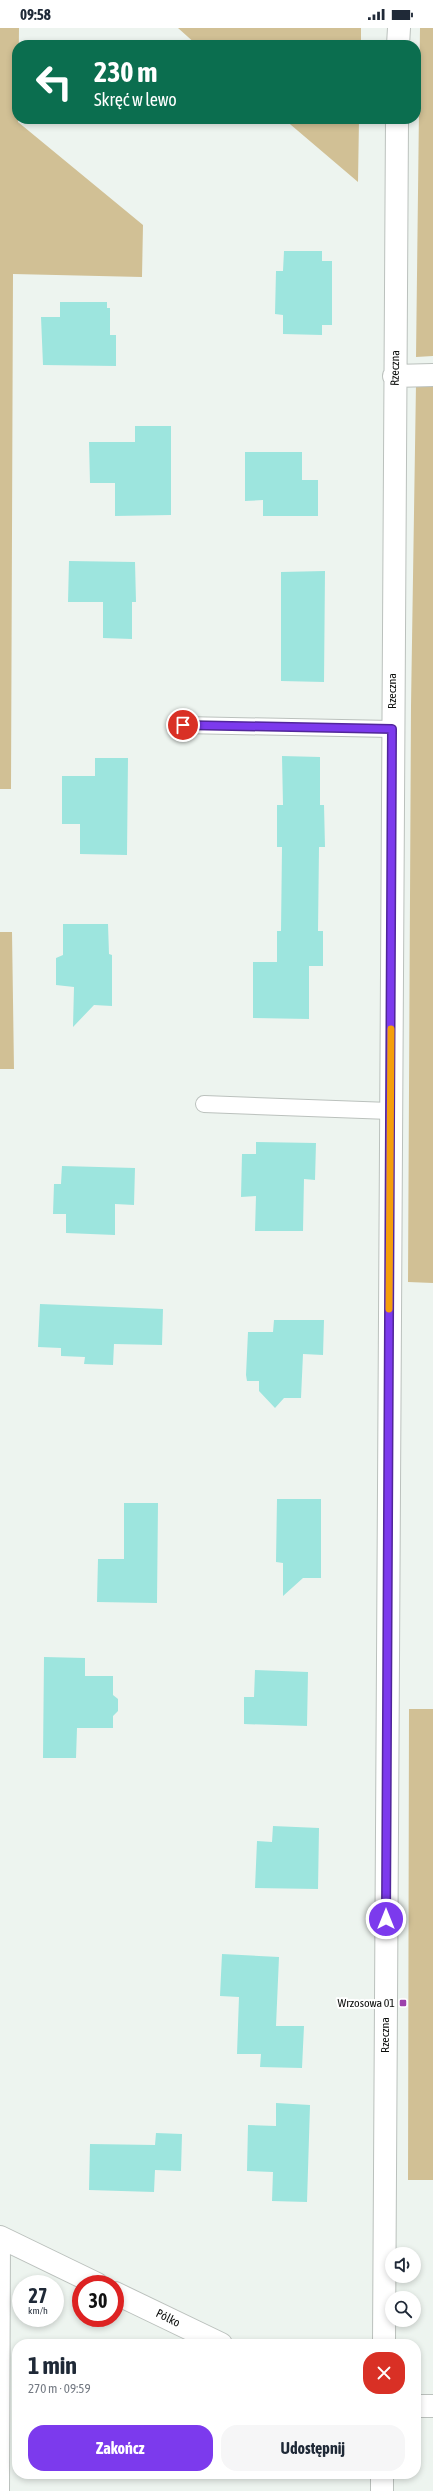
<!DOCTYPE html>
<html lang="pl">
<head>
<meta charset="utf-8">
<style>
  body { margin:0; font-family:"Asap Condensed",sans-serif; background:#f6f6f7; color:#1f2937; height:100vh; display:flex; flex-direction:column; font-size:15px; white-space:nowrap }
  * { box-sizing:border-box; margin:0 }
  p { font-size:13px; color:#747a83 }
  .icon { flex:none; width:22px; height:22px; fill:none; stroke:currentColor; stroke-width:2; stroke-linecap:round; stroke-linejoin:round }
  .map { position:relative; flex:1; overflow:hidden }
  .side { position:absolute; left:12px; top:2311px; width:409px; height:140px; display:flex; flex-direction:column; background:#fff; border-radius:16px; box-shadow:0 2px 6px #0003 }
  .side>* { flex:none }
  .guide { position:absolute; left:12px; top:12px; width:409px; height:84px; border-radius:16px; box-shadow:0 2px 6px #0003; background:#0b6e4f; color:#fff; overflow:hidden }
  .tools { position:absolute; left:385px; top:2219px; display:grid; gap:8px }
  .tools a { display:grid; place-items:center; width:36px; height:36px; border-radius:50%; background:#fff; box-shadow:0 2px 6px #0003; font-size:20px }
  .speed { position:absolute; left:12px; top:2247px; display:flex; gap:8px; font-size:20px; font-weight:700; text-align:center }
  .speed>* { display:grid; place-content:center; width:52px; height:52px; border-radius:50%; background:#fff; box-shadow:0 2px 6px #0003; line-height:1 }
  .speed small { font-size:10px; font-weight:400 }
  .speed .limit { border:6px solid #d22; background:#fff; color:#111 }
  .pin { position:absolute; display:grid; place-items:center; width:34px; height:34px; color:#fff; margin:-17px; border:2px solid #fff; border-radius:50%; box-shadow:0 1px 4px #0007 }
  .me { position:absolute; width:44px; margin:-22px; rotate:0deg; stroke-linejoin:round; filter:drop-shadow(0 0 3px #0008) }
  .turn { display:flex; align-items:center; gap:14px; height:84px; padding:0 16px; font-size:18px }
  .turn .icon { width:52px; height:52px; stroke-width:2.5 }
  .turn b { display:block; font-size:28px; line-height:34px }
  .round { display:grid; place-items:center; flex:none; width:42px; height:42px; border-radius:16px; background:#f6f6f7 }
  .headline { display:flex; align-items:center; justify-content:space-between; height:68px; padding:0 16px }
  h1 { font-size:24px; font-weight:700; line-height:30px }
  .cta { display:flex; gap:8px; margin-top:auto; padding:8px 16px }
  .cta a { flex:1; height:46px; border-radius:16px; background:#7c3aed; color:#fff; font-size:16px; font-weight:700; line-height:46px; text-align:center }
  .cta a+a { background:#f6f6f7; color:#1f2937 }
  .status { display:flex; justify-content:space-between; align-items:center; height:28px; padding:0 20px; background:#fff; direction:ltr }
  .status svg { height:11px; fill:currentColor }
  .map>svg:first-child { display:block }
  .green { fill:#d1c095 }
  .building { fill:#9de5de }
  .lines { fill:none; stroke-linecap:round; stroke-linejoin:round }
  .lane-casing { stroke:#bbc1bd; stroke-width:18 }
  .street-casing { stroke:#bbc1bd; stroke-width:24 }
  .lane { stroke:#fff; stroke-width:16 }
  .street { stroke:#fff; stroke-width:22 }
  .route-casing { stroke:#51269a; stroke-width:10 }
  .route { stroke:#7c3aed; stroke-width:7 }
  .slow { stroke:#f59e0b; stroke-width:7 }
  .poi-dot { fill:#9d42ac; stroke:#fff; stroke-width:1.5 }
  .labels { text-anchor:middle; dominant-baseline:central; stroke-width:4; stroke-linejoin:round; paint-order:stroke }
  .street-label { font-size:12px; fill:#0b0d0b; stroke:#fff }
  .poi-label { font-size:12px; fill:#0b0d0b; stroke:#fff; text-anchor:end }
</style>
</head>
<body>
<div class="status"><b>09:58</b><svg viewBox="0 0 49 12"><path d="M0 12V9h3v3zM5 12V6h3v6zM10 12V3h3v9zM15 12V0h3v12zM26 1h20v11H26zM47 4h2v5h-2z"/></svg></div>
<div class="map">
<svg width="433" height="2463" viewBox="0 0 433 2463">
  <rect width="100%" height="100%" fill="#edf4ef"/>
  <path class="green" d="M0 0H19L18 94 143 197 142 249 13 246 11 761H0Z
    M178 0H361V17H197Z
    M420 0H433V328L416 329Z
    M284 91H359L358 154Z
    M416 356 433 357V1255L408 1254 411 678Z
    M0 904H12L14 1041H0Z
    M409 1681H433V2152H408Z"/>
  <path class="building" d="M284 223H322V233H332V297H322V307L283 306V287L275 286 276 243H283Z
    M60 274H107V280H110V307H116V338L43 337 41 289H60Z
    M135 398H171V487L115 488V455H90L89 414H135Z
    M245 424H302V452H318V488H263V472L245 473Z
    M69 533 135 534 136 574H132V611L103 610V574H68Z
    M325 543 324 654 281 653V544Z
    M282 728 320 729V777H324L325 819H319L318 903H323V938H309V991L253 990V934H277V903H281L282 819H277V777H283Z
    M95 730H128L127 827 80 826V796H62V748H95Z
    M63 896H108L109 926 112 927V978L94 977 73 999 74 959 56 957V930L63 927Z
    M256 1114 316 1115 315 1152 304 1151 303 1203H255L256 1168 241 1169 242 1126H256Z
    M62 1138 135 1140 134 1177 115 1176V1207L66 1205V1186H53L54 1156H61Z
    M40 1276 163 1281 162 1317 114 1316 113 1337 84 1336 85 1329 61 1328V1320L38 1319Z
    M274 1292H324L323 1327 303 1326 301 1370H284L275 1380 259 1363V1353H247L246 1347 248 1304H273Z
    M277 1471H321V1550H303L283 1568V1535L276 1534Z
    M124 1475H158L157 1575 97 1574 98 1531H124Z
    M44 1629 85 1630V1648H113V1667L118 1671V1683L113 1688V1700H77L76 1730H43Z
    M255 1642 308 1644 307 1698 244 1696V1669H254Z
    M273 1798 319 1800 318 1861 255 1860 257 1813 272 1814Z
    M222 1926 279 1929 276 1998H304L302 2040 260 2039 261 2026H237L239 1969 220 1968Z
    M276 2075 310 2077 307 2174 272 2173 273 2144 247 2143 248 2097 276 2098Z
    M156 2105 182 2106 181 2143 155 2142 154 2164 89 2162 90 2116 155 2117Z"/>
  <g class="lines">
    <defs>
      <path id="lane" d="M183 697 392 701
        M204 1076 390 1083
        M1 2463 2 2210"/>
      <path id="street" d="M398 17 399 0
        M394 348 433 347
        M0 2209 97 2256
        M115 2265 221 2316
        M384 2316 397 91
        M416 2378H433
        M382 2463V2446"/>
    </defs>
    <use href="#lane" class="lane-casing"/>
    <use href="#street" class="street-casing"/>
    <use href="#lane" class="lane"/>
    <use href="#street" class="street"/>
  </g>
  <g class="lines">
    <defs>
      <path id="route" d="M183 697 392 701 386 1891"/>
    </defs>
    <use href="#route" class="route-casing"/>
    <use href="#route" class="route"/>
    <path class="slow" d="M389 1281 391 1001"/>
  </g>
  <rect class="poi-dot" x="399" y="1971" width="8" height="8" rx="2"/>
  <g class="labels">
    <g class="street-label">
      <text transform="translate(395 340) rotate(-89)">Rzeczna</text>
      <text transform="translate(392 663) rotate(-90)">Rzeczna</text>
      <text transform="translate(385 2007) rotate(-90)">Rzeczna</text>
      <text transform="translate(168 2290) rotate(26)">Pólko</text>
    </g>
    <g class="poi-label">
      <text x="395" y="1975">Wrzosowa 01</text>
    </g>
  </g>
</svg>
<div class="tools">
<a><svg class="icon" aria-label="sound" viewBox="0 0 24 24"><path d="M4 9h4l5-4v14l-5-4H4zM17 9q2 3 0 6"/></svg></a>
<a><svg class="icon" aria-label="search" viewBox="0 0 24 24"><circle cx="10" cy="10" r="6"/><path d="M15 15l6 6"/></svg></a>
</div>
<div class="speed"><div>27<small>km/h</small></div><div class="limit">30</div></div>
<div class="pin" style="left:183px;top:697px;background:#d93025"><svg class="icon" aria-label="arrive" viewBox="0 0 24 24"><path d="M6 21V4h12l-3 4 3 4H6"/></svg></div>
<svg class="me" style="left:386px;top:1891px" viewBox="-20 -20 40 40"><circle r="17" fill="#7c3aed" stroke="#fff" stroke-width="3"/><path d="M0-11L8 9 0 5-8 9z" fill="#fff"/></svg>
<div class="guide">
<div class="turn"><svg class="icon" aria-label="left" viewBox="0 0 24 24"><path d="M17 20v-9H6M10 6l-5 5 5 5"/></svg><div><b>230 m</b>Skręć w lewo</div></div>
</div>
<section class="side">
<div class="headline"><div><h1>1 min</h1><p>270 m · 09:59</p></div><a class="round" style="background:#d93025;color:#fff"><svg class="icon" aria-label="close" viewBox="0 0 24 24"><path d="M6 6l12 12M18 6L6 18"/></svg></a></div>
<div class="cta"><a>Zakończ</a><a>Udostępnij</a></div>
</section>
</div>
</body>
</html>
